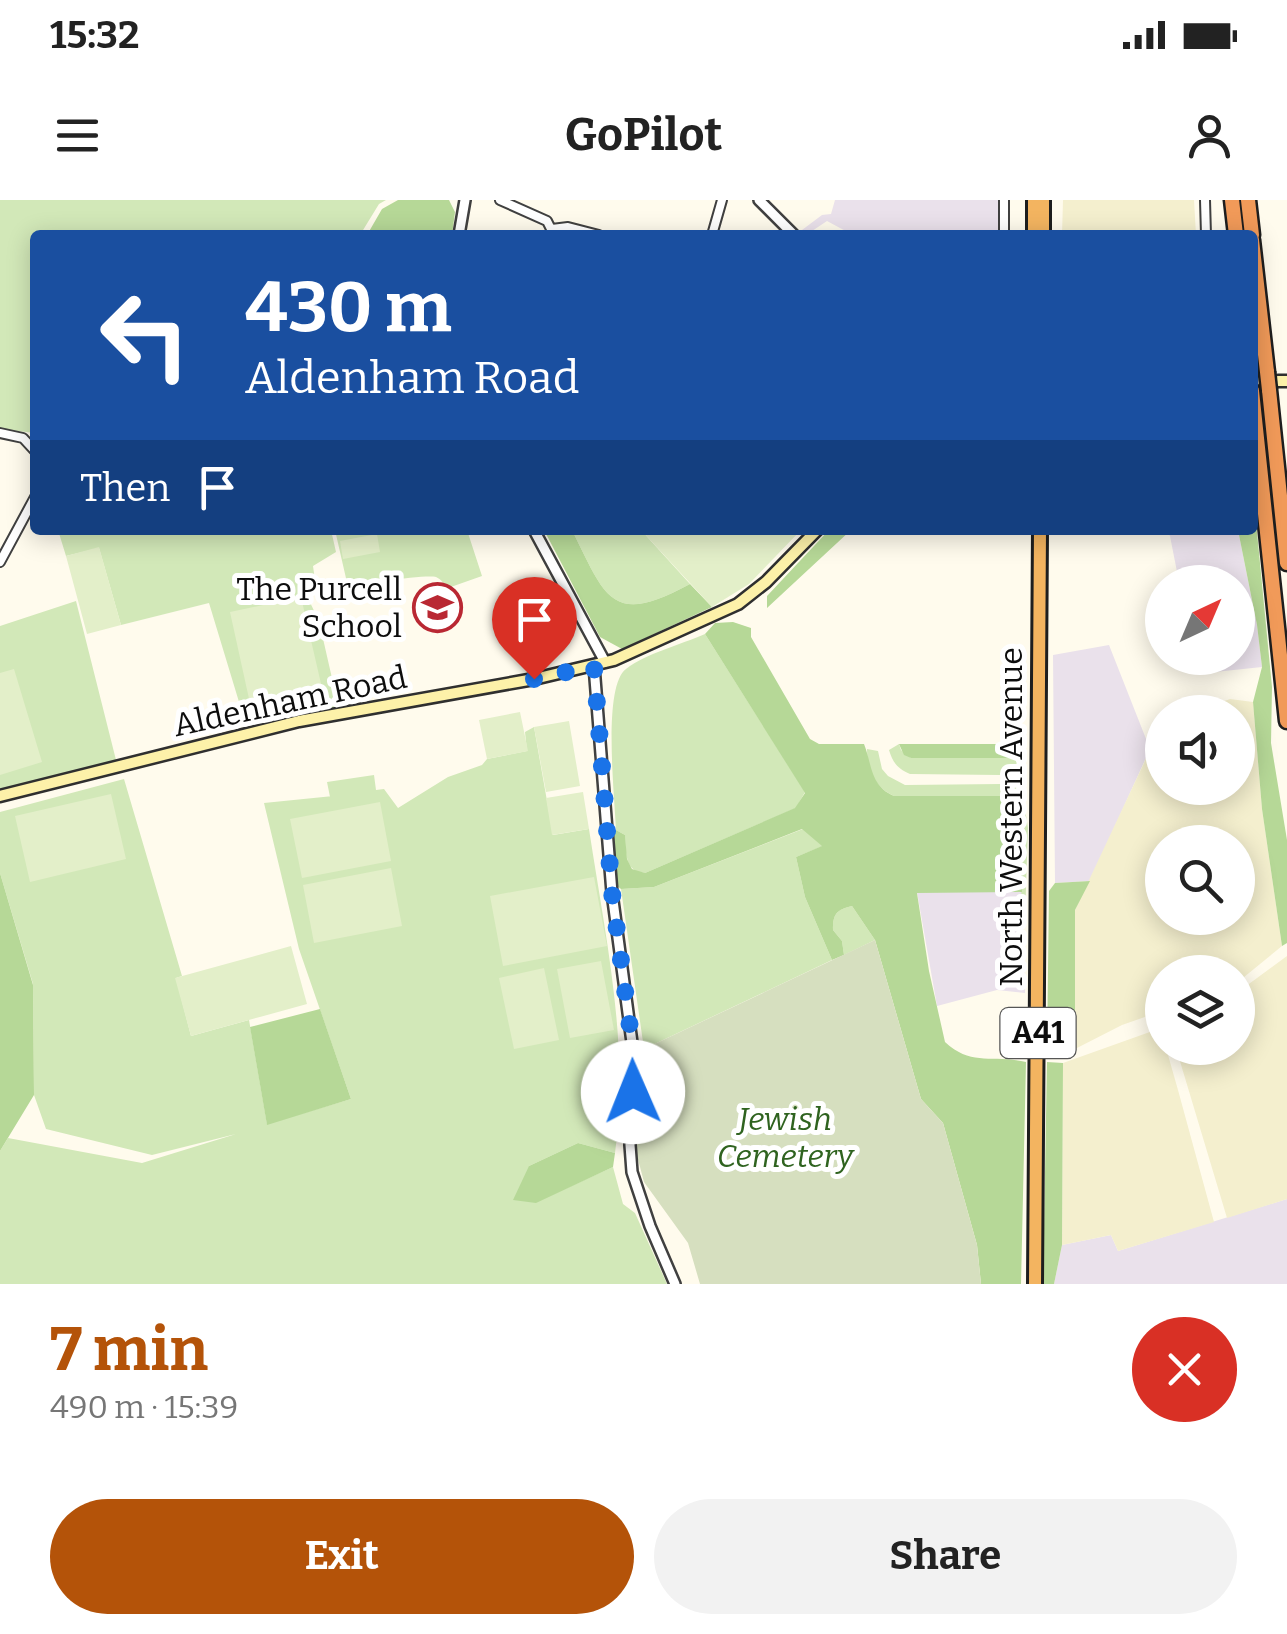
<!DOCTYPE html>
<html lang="en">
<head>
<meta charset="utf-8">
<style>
  body { margin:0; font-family:Bitter,serif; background:#f2f2f2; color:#222; height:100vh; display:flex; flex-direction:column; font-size:38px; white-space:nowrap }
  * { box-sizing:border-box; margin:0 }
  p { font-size:32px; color:#767676 }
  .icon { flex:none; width:55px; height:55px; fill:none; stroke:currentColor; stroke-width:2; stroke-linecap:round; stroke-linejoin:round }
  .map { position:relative; height:1084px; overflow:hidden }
  .side { display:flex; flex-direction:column; background:#fff; flex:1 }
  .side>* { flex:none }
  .guide { position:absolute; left:30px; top:30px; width:1228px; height:305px; border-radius:10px; box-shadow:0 5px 25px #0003; background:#1a4fa0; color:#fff; overflow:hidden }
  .needle { width:65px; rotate:44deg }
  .tools { position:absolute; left:1145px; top:365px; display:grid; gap:20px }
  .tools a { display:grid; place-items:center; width:110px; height:110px; border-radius:50%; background:#fff; box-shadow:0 5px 25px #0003; font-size:50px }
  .pin { position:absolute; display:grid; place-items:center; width:85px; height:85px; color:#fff; margin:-102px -42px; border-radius:50% 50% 50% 0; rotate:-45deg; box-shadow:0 0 10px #0007 }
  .pin .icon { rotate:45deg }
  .me { position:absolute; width:110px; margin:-55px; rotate:359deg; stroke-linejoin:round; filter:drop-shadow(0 0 8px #0008) }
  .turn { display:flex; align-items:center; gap:35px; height:210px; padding:0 50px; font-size:45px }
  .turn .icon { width:130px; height:130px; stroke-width:2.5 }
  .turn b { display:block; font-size:70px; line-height:85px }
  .then { display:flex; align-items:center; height:95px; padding:0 50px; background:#0003; gap:20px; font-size:38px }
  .round { display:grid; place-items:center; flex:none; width:105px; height:105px; border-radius:52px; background:#f2f2f2 }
  .overview { display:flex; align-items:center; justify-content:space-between; height:170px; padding:0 50px }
  h1 { font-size:60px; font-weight:700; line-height:75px; color:#b45309 }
  .primary-button { display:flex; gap:20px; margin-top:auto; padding:20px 50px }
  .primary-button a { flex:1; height:115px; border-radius:60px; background:#b45309; color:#fff; font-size:40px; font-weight:700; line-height:115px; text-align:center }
  .primary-button a+a { background:#f2f2f2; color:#222 }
  .status { display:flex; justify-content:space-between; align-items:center; height:70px; padding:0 50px; background:#fff; direction:ltr }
  .status svg { height:28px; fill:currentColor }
  header { display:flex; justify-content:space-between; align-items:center; height:130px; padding:0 50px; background:#fff; font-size:45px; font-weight:700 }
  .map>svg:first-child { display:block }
  .industrial { fill:#eae1eb }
  .farmland { fill:#f4efce; fill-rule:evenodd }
  .green { fill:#d2e8b8 }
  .forest { fill:#b6d897 }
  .cemetery { fill:#d6dfbf }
  .pitch { fill:#e3efc9 }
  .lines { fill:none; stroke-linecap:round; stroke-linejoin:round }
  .secondary-tunnel { stroke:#dbd7cb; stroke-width:10; stroke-dasharray:10 5; stroke-linecap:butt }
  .minor-casing { stroke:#404040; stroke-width:12 }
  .tertiary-casing { stroke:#404040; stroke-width:14 }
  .secondary-casing { stroke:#2f2f2f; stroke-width:15 }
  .trunk-casing { stroke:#1e1e1e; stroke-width:18 }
  .motorway-casing { stroke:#1e1e1e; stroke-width:19 }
  .minor { stroke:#fff; stroke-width:8 }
  .tertiary { stroke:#fff; stroke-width:9 }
  .secondary { stroke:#fdf1a9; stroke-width:10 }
  .trunk { stroke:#f3b460; stroke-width:12 }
  .motorway { stroke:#f19a59; stroke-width:14 }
  .motorway-bridge-casing { stroke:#1e1e1e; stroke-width:19; stroke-linecap:butt }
  .motorway-bridge { stroke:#f19a59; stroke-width:14 }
  .route { stroke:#1a73e8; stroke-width:18; stroke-dasharray:0 32.4 }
  .labels { text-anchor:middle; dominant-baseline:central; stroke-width:10; stroke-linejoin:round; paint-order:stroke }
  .shield { fill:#fff; stroke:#565656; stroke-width:2.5 }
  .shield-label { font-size:30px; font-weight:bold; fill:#0d0d0d }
  .poi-label { font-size:32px; fill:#0d0d0d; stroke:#fff; text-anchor:end }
  .street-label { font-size:32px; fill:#0d0d0d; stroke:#fff }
  .park-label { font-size:32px; font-style:italic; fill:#2f631f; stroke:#fff }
</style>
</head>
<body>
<div class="status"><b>15:32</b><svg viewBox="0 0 49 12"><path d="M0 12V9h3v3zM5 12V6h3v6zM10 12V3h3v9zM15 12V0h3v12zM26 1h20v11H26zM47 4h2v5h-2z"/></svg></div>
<header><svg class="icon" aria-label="menu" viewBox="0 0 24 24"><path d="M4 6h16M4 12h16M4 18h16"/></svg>GoPilot<svg class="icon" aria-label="person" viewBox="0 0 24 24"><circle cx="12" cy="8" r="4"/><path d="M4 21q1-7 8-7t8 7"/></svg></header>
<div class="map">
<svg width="1287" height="1084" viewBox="0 0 1287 1084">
  <rect width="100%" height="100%" fill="#fffbed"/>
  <path class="industrial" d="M835 0H998V35H853L827 21 806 35 802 30 822 15 831 14Z
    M1166 330H1238L1257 425 1262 467 1196 474 1193 458H1238V382H1179L1170 336Z
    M1109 445 1150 549 1090 681 1055 683 1053 455Z
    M917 692H1022L1025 793 997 790 937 806Z
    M1287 999V1084H1054L1062 1045 1111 1035 1118 1051Z"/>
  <path class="farmland" d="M1063 0H1194L1196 35H1062Z
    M1230 499 1253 502 1262 609 1282 746 1238 782V772H1162V811L1122 825 1075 849V710L1150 550 1148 544 1162 534V588H1238V512H1194ZM1162 642H1238V718H1162Z
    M1287 756V999L1227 1018 1176 848H1238V792Z
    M1161 828 1162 848H1166L1178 890 1214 1022 1118 1051 1111 1035 1062 1045 1063 863Z"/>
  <path class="green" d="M0 0H386L379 4 360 35H35V233L0 229Z
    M58 330H331L336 352 313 366 315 380 304 390 319 421 339 509 246 525 209 403 121 425 99 348 66 356Z
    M335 330H467L482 376 448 388C444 384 441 379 436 377 427 374 358 384 348 387Z
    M572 330H641L690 384C611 427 606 398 572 330Z
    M76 401 116 560 0 589V426Z
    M705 434 805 592 796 608 645 673C624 672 626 651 625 635L616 630C615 598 602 487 626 469 647 453 680 445 705 434Z
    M534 527 553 635 589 629C605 735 630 846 615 953L578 943 529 966 536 1002 613 967 623 1004 635 1013 667 1084H0V951L8 938 142 963 236 934 152 955 46 929 34 895 33 784 0 673V612L124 579 182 776 176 778 191 836 249 820 267 924 351 899 299 749 264 603 353 594 330 597 327 582 374 575 376 590 384 589 398 608 448 577 482 565 487 559 527 551 525 532Z
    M899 544 901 550 911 558H1021L1022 566 1000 575 910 574C898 569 893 563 889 550Z
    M867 549 878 551 882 569 888 576 905 585 1001 584 1022 589 1028 628 1025 717 1022 719 1019 603 1010 596H894C875 588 867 569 867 549Z
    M803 629 823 646 796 657 805 697 832 760 644 849 621 689 654 687Z
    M852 706 875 740 844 755 842 741 833 730C833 714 836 710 852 706Z"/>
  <path class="forest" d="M398 0H449L455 12 452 35H367L382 9Z
    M1253 291 1272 487 1271 543 1287 640V743L1282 746 1262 609 1253 502 1262 467 1257 425 1238 330H1252Z
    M544 330H572C606 398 611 427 690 384L712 407 622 449 600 437Z
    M829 330H851L767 408V396Z
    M733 422 751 428V437L810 539 819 544H864C872 564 870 586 894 596H1010L1020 603 1022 692 917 693 929 771 945 842C972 867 991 854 1026 862L1021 1084H981L977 1045 943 923 921 899 875 740 852 706C836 710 833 714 833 730L842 741 844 755 832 760 805 697 796 657 822 646 802 629 654 687 621 689 616 685 612 636 616 630 625 635 627 659 632 669 645 673 795 608 805 593 705 434 715 423Z
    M899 544H1021V558H911L904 555Z
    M0 673 33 785 34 895 0 951Z
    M1090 681 1075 710V849L1047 848 1049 691 1055 683Z
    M320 809 351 899 267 925 250 827Z
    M1047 862 1063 863 1062 1045 1054 1084H1043Z
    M578 943 615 953 613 967 536 1003 513 1000 529 966Z"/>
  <path class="cemetery" d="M875 740 921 899 943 923 977 1045 981 1084H700L688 1043 644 982 635 948 644 849Z"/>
  <path class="pitch" d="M641 330H801L749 384 712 407Z
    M377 334 380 352 343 359 340 341Z
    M99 347 121 425 87 434 66 356Z
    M301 397 325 501 253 517 230 412Z
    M14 469 42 562 0 575V473Z
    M520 512 528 551 487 559 479 520Z
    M569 521 580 586 546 592 534 527Z
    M583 592 589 629 552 635 546 598Z
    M111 594 126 659 30 682 15 616Z
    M380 602 391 661 302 678 290 619Z
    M391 668 402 726 314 743 303 685Z
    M594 677 607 746 503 766 490 696Z
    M291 746 307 804 191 836 175 778Z
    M601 761 614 830 570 838 557 769Z
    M544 768 559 840 514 849 499 778Z"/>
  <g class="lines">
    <path class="secondary-tunnel" d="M1252 181H1272"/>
    <defs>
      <path id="minor" d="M500 0 547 21 554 35
        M1004 0V35
        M1205 0 1206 35
        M552 29 568 27 599 35
        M712 35 722 0
        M0 233 23 238 35 251
        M0 362 35 297"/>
      <path id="tertiary" d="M759 0 794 35
        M459 35 465 0
        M534 330 605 462
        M594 466 612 693 633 850 630 945 632 972 650 1026 675 1084"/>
      <path id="secondary" d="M1278 181H1287
        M0 596 299 521 534 479 614 460 738 404 766 382 817 330"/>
      <path id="trunk" d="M1034 0V35
        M1043 0V35
        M1035 1084 1040 330"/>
      <path id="motorway" d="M1232 0 1236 35
        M1248 0 1252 35
        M1252 40 1267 172
        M1269 190 1287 363
        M1252 191 1287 521"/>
    </defs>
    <use href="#minor" class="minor-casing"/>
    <use href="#tertiary" class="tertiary-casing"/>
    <use href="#secondary" class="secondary-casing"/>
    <use href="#trunk" class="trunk-casing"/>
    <use href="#motorway" class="motorway-casing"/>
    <use href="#minor" class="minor"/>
    <use href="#tertiary" class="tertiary"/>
    <use href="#secondary" class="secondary"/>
    <use href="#trunk" class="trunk"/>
    <use href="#motorway" class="motorway"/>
    <defs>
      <path id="motorway-bridge" d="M1267 172 1269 190"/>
    </defs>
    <use href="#motorway-bridge" class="motorway-bridge-casing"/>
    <use href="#motorway-bridge" class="motorway-bridge"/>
  </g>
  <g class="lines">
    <path class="route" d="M534 479 594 466 612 693 633 850V892"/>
  </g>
  <defs>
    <symbol id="school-ring" viewBox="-11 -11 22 22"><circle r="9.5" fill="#fff" stroke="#b92833" stroke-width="1.5"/><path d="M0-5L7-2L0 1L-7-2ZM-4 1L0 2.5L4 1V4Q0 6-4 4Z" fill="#b92833"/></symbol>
  </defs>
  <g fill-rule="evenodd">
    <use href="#school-ring" x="410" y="380" width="55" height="55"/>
  </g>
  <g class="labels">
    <rect class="shield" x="1000.5" y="808" width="75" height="50" rx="8"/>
    <g class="shield-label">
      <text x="1038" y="833">A41</text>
    </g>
    <g class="poi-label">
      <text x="402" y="389">The Purcell<tspan x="402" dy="37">School</tspan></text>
    </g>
    <g class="street-label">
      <text transform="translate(290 501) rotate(-12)">Aldenham Road</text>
      <text transform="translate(1011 617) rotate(-90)">North Western Avenue</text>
    </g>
    <g class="park-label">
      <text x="785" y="919">Jewish<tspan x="785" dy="37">Cemetery</tspan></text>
    </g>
  </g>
</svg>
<div class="tools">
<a><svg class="needle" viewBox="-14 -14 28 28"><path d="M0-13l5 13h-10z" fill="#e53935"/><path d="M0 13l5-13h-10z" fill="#767676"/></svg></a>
<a><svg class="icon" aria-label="sound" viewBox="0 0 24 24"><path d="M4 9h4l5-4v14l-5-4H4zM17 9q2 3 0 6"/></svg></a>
<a><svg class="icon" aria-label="search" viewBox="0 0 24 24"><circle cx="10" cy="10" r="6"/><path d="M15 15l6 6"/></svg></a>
<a><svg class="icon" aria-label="layers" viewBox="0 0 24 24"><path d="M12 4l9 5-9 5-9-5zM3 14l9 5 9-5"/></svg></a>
</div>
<div class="pin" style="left:534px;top:479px;background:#d93025"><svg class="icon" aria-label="arrive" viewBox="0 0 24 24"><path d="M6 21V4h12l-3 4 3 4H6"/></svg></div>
<svg class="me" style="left:633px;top:892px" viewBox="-20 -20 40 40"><circle r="19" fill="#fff"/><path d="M0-13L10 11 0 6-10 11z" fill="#1a73e8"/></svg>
<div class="guide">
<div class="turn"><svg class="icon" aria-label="left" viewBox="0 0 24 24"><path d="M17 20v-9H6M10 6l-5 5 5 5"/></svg><div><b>430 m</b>Aldenham Road</div></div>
<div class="then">Then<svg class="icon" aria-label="arrive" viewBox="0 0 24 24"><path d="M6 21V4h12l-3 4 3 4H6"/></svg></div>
</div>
</div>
<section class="side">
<div class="overview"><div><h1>7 min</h1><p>490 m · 15:39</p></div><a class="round" style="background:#d93025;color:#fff"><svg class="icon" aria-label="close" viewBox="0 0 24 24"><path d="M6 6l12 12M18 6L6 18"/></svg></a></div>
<div class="primary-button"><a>Exit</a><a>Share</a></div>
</section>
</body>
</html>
